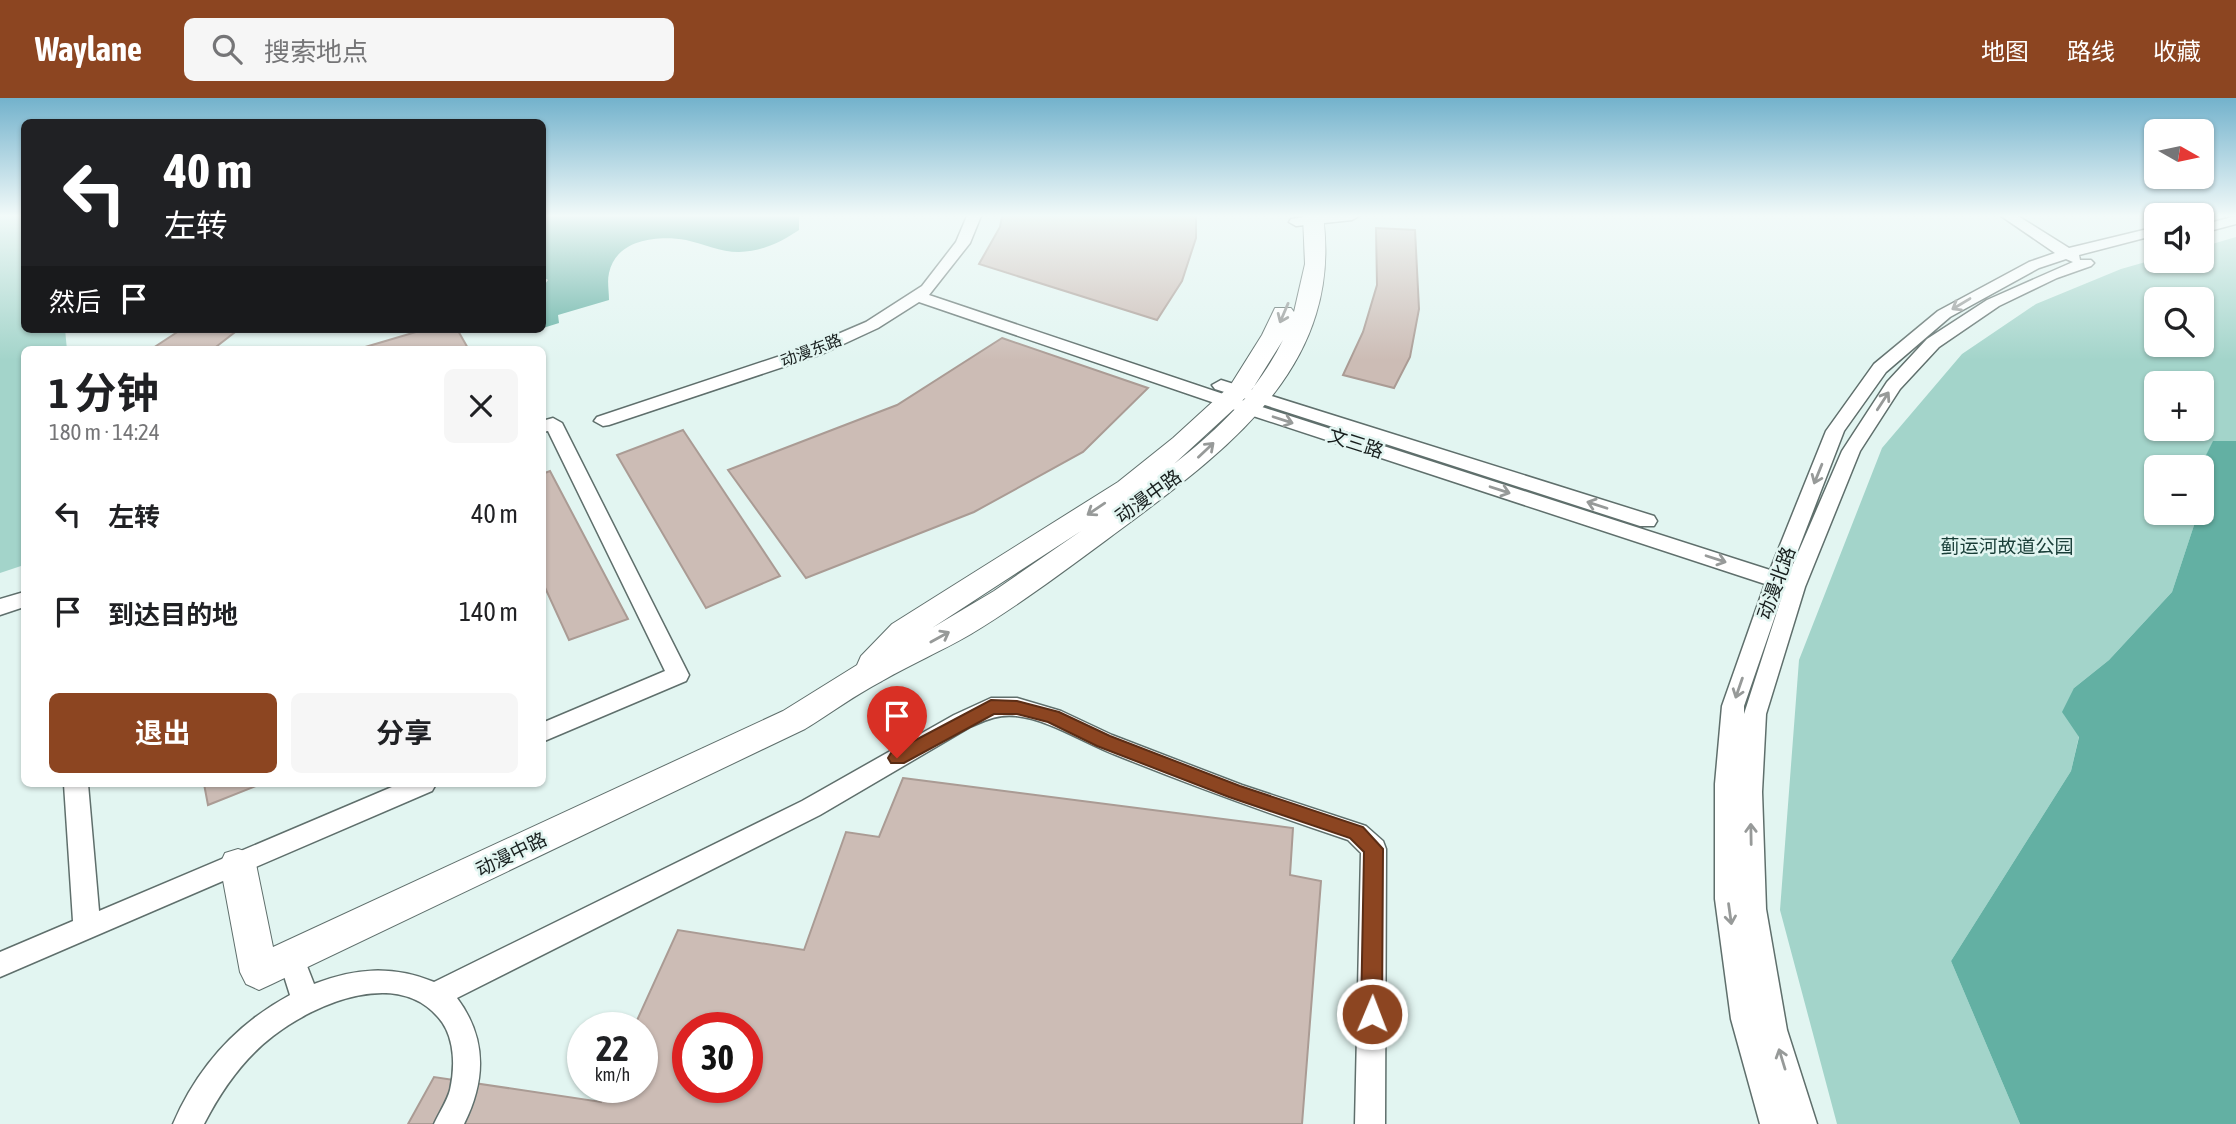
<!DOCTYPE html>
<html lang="zh">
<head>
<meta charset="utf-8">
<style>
  body { margin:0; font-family:"Asap Condensed","Noto Sans SC",sans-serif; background:#f6f6f6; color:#202124; height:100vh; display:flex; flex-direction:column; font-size:26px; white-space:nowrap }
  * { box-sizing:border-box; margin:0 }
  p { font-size:23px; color:#757577 }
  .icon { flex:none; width:38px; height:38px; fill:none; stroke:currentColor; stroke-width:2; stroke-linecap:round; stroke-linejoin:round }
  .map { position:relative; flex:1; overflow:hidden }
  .drawer { position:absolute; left:21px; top:248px; width:525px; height:441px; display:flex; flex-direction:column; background:#fff; border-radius:10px; box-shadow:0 2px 5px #0004 }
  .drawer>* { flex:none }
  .guide { position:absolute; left:21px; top:21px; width:525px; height:214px; border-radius:10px; box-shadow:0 2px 5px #0004; background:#202124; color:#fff; overflow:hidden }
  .needle { width:46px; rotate:99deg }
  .fabs { position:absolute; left:2144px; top:21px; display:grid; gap:14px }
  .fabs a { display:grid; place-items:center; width:70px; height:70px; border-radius:10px; background:#fff; box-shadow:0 2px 5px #0004; font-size:35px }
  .speed { position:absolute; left:567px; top:914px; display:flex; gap:14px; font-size:35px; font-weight:700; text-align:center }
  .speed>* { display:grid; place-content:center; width:91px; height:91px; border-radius:50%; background:#fff; box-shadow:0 2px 5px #0004; line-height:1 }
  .speed small { font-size:18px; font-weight:400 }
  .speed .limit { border:10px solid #d22; background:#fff; color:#111 }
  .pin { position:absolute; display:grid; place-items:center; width:60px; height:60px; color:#fff; margin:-72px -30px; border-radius:50% 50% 50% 0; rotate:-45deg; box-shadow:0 0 7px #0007 }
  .pin .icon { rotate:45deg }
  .me { position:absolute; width:77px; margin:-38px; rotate:1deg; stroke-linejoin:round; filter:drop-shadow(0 0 5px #0008) }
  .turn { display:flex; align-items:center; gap:24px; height:147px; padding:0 28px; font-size:32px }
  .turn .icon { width:91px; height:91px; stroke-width:2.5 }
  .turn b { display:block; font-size:49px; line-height:60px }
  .then { display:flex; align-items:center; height:66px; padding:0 28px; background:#0003; gap:14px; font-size:26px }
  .round { display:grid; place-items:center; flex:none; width:74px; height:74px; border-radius:10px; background:#f6f6f6 }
  .summary { display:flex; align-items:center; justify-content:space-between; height:119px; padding:0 28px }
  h1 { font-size:42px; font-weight:700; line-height:52px }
  .primary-button { display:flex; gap:14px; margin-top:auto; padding:14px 28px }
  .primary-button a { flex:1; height:80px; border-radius:10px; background:#8c4521; color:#fff; font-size:28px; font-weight:700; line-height:80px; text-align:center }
  .primary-button a+a { background:#f6f6f6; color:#202124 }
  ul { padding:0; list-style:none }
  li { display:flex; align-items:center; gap:21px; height:98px; padding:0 28px }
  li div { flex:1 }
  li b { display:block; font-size:26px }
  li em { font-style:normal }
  header { display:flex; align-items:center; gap:42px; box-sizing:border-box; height:98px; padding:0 35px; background:#8c4521; color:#fff }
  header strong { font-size:33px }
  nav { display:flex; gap:38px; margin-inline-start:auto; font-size:24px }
  .search { width:490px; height:63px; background:#f6f6f6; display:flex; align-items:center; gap:18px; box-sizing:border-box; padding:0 24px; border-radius:10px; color:#757577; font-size:26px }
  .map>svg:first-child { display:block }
  .green { fill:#a3d4ca; fill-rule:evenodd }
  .water { fill:#63b0a3 }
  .building { fill:#ccbcb5; stroke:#aa9b94; stroke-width:2; fill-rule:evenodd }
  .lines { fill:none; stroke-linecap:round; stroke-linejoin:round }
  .street-casing { stroke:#5f6f6c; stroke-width:3 }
  .secondary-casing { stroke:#5f6f6c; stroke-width:2 }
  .street { fill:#fff; fill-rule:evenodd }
  .secondary { fill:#fff; fill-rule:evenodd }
  .oneway { stroke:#979a99 }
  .route { fill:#8c4521; stroke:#5b2d15; stroke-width:2 }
  .labels { text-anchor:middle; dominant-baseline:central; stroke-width:5; stroke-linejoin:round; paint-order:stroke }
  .far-street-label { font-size:16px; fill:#171e1d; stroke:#e2f5f1 }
  .street-label { font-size:19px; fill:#171e1d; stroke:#e2f5f1 }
  .park-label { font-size:19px; fill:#183d37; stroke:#e2f5f1 }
</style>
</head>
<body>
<header>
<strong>Waylane</strong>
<div class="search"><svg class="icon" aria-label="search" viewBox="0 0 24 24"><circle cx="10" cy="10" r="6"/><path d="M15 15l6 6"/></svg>搜索地点</div>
<nav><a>地图</a><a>路线</a><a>收藏</a></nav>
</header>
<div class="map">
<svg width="2236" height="1026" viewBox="0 0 2236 1026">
  <rect width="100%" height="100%" fill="#e2f5f1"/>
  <path class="green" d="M0 118H24V231H65L67 252H24V467L0 475Z
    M2236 139V343L2213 344 2200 369H2156V415H2198L2172 494 2109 562 2074 590 2079 638 2071 673 1951 863 2020 1026H1837L1780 812 1799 562 1882 350 1962 256 2036 206 2121 171 2156 161 2202 163V149ZM2156 201H2202V247H2156ZM2156 285H2202V331H2156Z"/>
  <path class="water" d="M542 118H799V132C781 144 761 154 739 154 720 154 704 146 686 142 658 137 616 141 609 175 607 183 609 193 609 202L558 217 559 225 543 230V189L548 182 543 179Z
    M2213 343H2236V1026H2020L1951 863 2071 673 2079 639 2062 614 2074 590 2109 562 2172 494 2198 415H2202L2200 369Z"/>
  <path class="building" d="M1002 118H1196V140L1182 183 1157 222 979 166 1000 129Z
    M1376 130 1415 132 1419 211 1410 259 1394 290 1343 277 1363 234 1377 187Z
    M182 231H239L212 252H150Z
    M426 231H457L469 252H355Z
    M1002 240 1148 290 1083 354 974 414 806 480 728 372 897 307Z
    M683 332 780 478 706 510 617 357Z
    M550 373 628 521 569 542 542 483V376Z
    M903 680 1293 730 1290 777 1321 783 1302 1026H408L434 979 601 1004 607 989H642V929H634L678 832 804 852 846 734 879 739ZM688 929H747V989H688Z
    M204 686H261L208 707Z"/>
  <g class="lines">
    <defs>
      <path id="street" d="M967 118H981L970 145 929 197 1256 307 1770 472 1826 333 1874 266 1938 213 2029 164 2055 155 2001 118H2018L2069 150 2156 129V137L2079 157 2080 162H2091L2094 165 2091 168 2057 180 1999 208 1939 249 1900 291 1860 353 1805 489 1766 616 1762 694 1766 811 1787 932 1817 1026H1760L1731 921 1715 801V686L1722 608 1765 486 1244 315 919 204 878 230 822 256 609 327 603 328 594 323 597 319 810 248 866 224 922 188 956 144ZM2066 161 2073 164 1987 202 1927 241 1887 284 1842 353 1788 478 1844 333 1886 274 1950 219 2039 170ZM1784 492 1744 616V608Z
        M1311 118H1359L1352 122 1296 128 1289 124 1291 121Z
        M2236 118V126L2202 135V127Z
        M1221 282 1654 418 1657 423 1654 428H1640L1215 291 1212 287Z
        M553 320 562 325 689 577 686 583 542 644V625L665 573 548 333 542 334V323Z
        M24 494V509L0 517V501Z
        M991 600H1017L1061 613 1112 637 1242 687 1366 728 1383 743 1386 751 1385 1026H1355L1361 755 1348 742C1270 716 1193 688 1116 657 1084 645 1051 622 1016 618 998 616 986 622 970 629L820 717 457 900C487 940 486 982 464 1026H434C439 1015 447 1003 450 992 455 970 455 943 442 924 401 868 316 905 273 938 243 961 221 993 204 1026H173C197 970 236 926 290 897L278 859 282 850 291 847 300 850 314 886C355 870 392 867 434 884L802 703 954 617Z
        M64 686H88L99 813 399 686H436L432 693 0 879V854L73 823Z"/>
      <path id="secondary" d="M1303 118H1323C1343 263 1235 346 1132 423 1079 462 1027 502 971 536 942 553 911 566 882 583 855 597 831 615 805 631L272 886 259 892 246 886 240 874 220 766 225 755 238 751 251 755 256 766 273 849 783 613 857 567 861 558 892 526 1118 384 1173 340 1230 288 1262 237 1275 210H1291L1294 214 1305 166ZM1283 242C1257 294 1219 331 1174 366L1248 298ZM1081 433 994 493 932 530Z"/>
    </defs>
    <use href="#street" class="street-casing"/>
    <use href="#secondary" class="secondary-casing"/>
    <use href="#street" class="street"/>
    <use href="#secondary" class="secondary"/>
  </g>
  <defs><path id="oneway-shaft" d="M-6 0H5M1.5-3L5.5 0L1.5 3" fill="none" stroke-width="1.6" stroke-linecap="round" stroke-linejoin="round" transform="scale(1.75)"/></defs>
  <g class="oneway">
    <use href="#oneway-shaft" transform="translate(1961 206) rotate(149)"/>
    <use href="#oneway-shaft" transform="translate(1284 215) rotate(113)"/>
    <use href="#oneway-shaft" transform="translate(1883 303) rotate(-57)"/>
    <use href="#oneway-shaft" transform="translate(1283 322) rotate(18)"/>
    <use href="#oneway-shaft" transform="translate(1206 352) rotate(-43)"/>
    <use href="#oneway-shaft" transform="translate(1818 376) rotate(112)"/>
    <use href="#oneway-shaft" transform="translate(1500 392) rotate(18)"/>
    <use href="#oneway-shaft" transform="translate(1597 407) rotate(-162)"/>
    <use href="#oneway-shaft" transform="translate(1096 411) rotate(146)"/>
    <use href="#oneway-shaft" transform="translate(1716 461) rotate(18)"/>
    <use href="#oneway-shaft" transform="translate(940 539) rotate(-29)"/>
    <use href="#oneway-shaft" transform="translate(1739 590) rotate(109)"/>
    <use href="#oneway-shaft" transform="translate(1751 736) rotate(-91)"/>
    <use href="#oneway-shaft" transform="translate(1730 816) rotate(82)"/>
    <use href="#oneway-shaft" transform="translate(1782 961) rotate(-107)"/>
  </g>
  <linearGradient id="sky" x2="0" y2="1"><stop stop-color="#73b2cc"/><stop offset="0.45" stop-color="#f2faf9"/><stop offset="1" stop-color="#f2faf9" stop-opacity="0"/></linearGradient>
  <rect width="2236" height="262" fill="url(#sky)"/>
  <path class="route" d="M991 602 1017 603 1059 614 1110 638 1240 688 1363 729 1383 751 1382 916 1379 923 1372 926 1364 923 1361 916 1364 754 1350 740 1229 699 1097 648 1048 624 1017 616H994L904 665H891L888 660 891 655Z"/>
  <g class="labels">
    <g class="far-street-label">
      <text transform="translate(811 252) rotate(-21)">动漫东路</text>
    </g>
    <g class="street-label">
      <text transform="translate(1356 345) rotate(18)">文三路</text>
      <text transform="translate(1148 398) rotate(-36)">动漫中路</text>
      <text transform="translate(1776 485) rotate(-70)">动漫北路</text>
      <text transform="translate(511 756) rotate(-26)">动漫中路</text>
    </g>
    <g class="park-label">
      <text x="2007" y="448">蓟运河故道公园</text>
    </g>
  </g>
</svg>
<div class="fabs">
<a><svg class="needle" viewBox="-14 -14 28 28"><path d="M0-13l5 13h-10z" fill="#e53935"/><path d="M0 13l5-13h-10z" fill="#757577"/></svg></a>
<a><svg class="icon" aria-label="sound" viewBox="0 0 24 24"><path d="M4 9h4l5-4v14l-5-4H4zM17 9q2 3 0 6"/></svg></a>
<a><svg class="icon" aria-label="search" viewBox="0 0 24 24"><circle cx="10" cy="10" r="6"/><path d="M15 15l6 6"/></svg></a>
<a>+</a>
<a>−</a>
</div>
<div class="speed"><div>22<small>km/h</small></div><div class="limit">30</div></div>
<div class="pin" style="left:897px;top:660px;background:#d93025"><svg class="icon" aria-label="arrive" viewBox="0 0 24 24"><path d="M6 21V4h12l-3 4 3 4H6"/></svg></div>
<svg class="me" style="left:1372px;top:916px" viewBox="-20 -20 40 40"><circle r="17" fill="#8c4521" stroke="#fff" stroke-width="3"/><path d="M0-11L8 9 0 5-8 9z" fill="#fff"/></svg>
<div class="guide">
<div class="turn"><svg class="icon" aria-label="left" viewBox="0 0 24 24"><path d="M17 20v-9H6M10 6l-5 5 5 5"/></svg><div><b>40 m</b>左转</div></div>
<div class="then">然后<svg class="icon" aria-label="arrive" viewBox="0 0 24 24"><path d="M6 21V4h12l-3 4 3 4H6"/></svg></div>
</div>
<section class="drawer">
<div class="summary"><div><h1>1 分钟</h1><p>180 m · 14:24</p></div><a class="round"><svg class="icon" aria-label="close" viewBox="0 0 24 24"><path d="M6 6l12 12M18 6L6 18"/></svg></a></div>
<ul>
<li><svg class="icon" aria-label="left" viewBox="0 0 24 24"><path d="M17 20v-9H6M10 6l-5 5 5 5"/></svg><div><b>左转</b></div><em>40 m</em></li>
<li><svg class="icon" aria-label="arrive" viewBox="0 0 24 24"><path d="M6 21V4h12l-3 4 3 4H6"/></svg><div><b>到达目的地</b></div><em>140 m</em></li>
</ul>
<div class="primary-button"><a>退出</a><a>分享</a></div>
</section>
</div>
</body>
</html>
